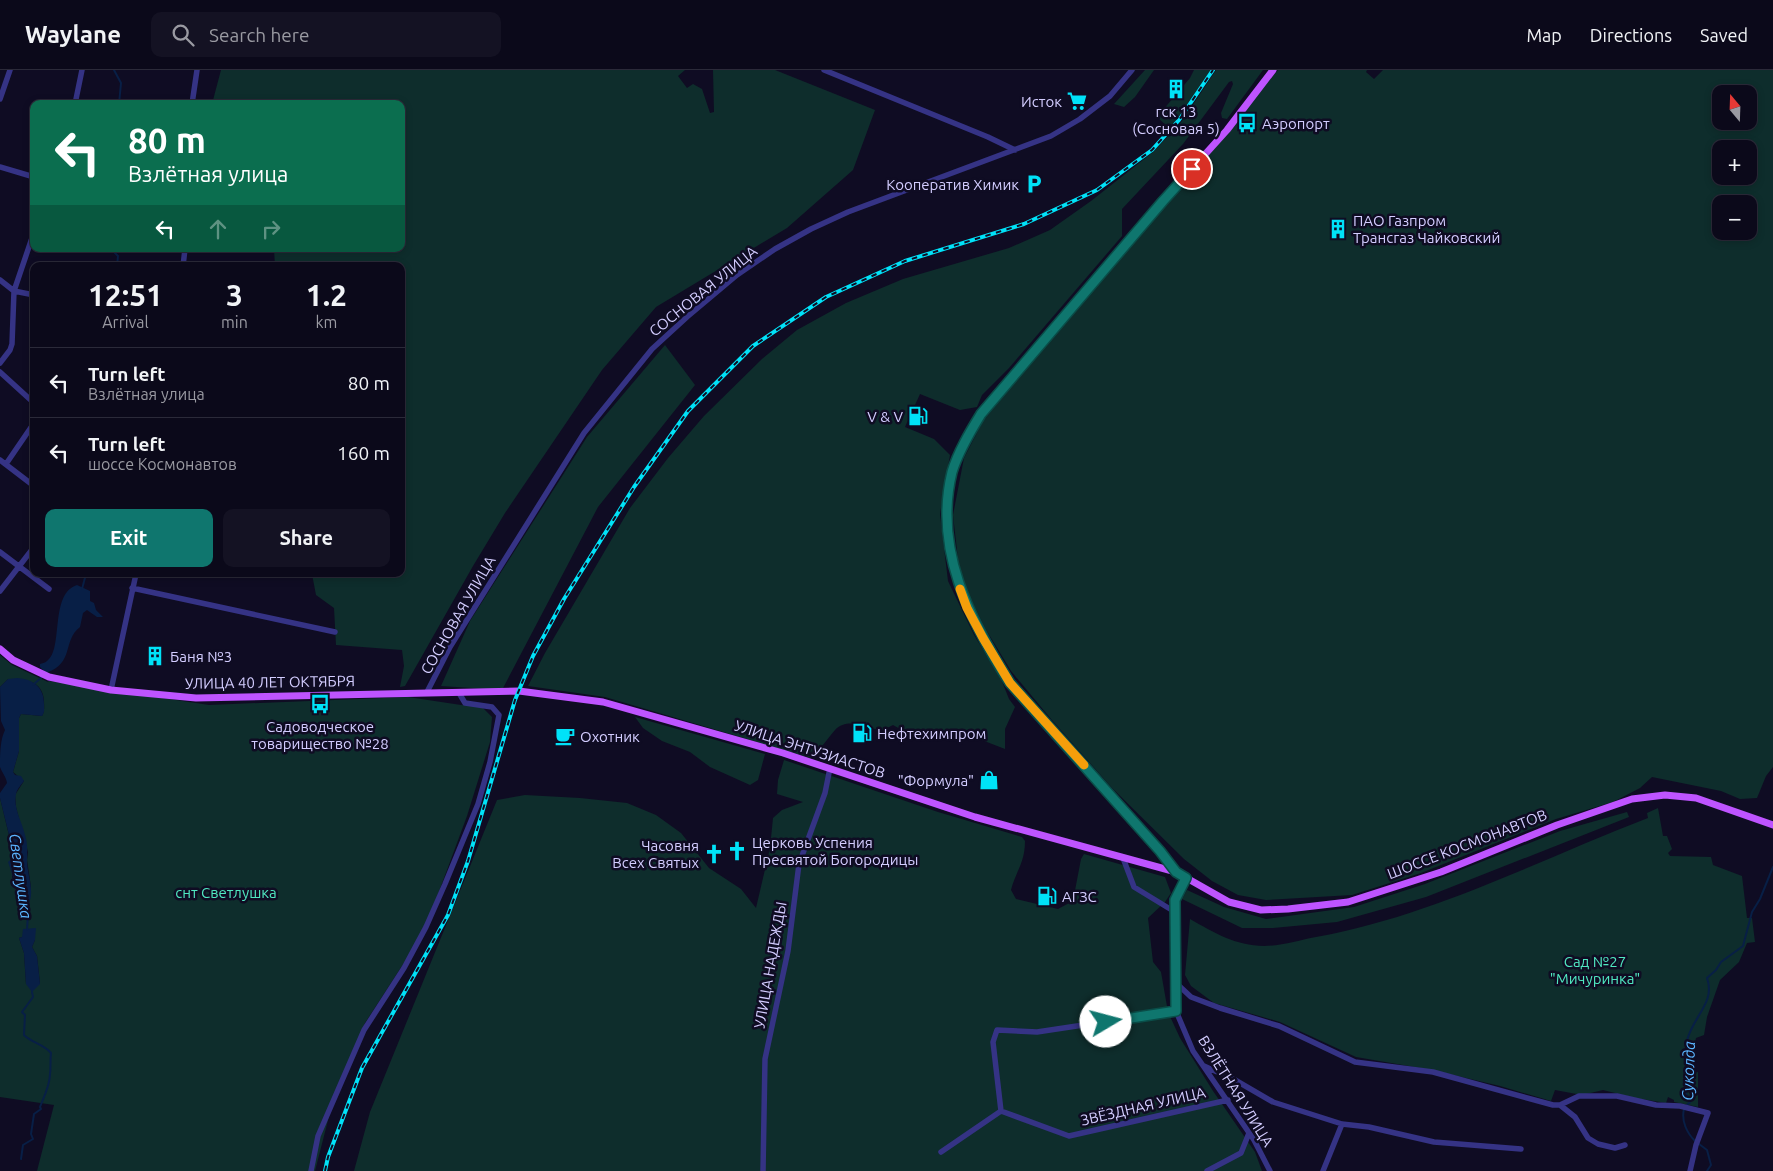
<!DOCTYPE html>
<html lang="en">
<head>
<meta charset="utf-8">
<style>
  body { margin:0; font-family:Ubuntu,sans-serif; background:#141223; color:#f1f3f6; height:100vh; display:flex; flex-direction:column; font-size:19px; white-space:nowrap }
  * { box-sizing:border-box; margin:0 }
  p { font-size:16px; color:#9a9aa2 }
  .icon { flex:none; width:28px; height:28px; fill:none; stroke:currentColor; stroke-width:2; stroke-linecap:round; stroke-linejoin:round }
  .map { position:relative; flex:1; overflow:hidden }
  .panel { position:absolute; left:30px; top:192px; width:375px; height:315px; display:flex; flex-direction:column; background:#0b091a; border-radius:10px; box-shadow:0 2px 8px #0003,0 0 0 1px #2b2a39 }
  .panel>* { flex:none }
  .banner { position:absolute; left:30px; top:30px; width:375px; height:152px; border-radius:10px; box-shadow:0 2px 8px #0003,0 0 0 1px #2b2a39; background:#0b6e4f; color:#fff; overflow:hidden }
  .needle { width:32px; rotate:341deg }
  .controls { position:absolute; left:1712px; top:15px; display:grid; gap:10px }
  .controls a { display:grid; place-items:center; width:45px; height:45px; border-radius:10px; background:#0b091a; box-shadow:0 2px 8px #0003,0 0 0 1px #2b2a39; font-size:25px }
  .pin { position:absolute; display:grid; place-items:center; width:42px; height:42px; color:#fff; margin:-21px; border:2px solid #fff; border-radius:50%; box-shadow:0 1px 5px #0007 }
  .me { position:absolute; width:55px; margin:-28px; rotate:82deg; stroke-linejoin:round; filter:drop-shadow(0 0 4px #0008) }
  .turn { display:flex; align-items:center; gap:18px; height:105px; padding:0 15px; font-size:22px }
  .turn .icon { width:65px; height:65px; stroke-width:2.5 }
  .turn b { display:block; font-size:35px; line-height:42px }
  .lanes { display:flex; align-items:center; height:48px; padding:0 15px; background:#0003; justify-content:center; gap:25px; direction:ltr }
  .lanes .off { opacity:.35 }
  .eta { display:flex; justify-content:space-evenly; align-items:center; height:85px; text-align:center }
  .eta b { font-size:30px; font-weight:700; line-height:35px }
  .action { display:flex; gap:10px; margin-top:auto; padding:10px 15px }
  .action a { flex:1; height:58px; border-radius:10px; background:#0f766e; color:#fff; font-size:20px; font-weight:700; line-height:58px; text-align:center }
  .action a+a { background:#141223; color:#f1f3f6 }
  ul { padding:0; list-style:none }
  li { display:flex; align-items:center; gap:15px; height:70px; padding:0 15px; border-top:1px solid #2b2a39 }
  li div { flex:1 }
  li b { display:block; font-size:19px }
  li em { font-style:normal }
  header { display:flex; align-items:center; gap:30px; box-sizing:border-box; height:70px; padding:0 25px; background:#0b091a; border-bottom:1px solid #2b2a39 }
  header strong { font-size:24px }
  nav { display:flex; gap:28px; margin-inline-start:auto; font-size:18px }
  .search { width:350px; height:45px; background:#141223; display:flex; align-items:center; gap:12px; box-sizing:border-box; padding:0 18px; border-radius:10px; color:#9a9aa2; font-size:19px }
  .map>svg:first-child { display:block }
  .green { fill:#0e2d2c; fill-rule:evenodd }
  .water { fill:#081f46 }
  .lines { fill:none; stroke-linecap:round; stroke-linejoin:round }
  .stream { stroke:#081f46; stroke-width:2 }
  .minor { stroke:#353385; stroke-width:5.5 }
  .major { stroke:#be54ff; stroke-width:7 }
  .rail-casing { stroke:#00e2f8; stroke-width:4 }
  .rail { stroke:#0f0c23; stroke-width:2; stroke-dasharray:5.5; stroke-linecap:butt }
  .route-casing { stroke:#0a4d48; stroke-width:12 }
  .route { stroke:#0f766e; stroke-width:9 }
  .slow { stroke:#f59e0b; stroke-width:9 }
  .labels { text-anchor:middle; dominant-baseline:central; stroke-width:5; stroke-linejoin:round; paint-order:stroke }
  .poi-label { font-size:15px; fill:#d3cdff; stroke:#0f0c23; text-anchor:start }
  .street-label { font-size:15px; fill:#d3cdff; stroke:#0f0c23 }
  .park-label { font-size:15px; fill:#50e8c1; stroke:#0f0c23 }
  .water-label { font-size:16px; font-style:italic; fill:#5bb5ff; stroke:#0f0c23 }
</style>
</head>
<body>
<header>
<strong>Waylane</strong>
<div class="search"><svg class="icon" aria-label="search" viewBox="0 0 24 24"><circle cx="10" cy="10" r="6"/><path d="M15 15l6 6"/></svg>Search here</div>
<nav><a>Map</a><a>Directions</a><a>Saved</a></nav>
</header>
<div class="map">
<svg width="1773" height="1101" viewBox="0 0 1773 1101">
  <rect width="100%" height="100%" fill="#0f0c23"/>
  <path class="green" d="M221 0H685L678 6 687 18 693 14 702 19 710 43 714 42 713 0H775L875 40 853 100 787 158 656 237 602 300 505 443 473 496 405 616 400 617 404 596 402 580 336 575 334 538 316 525 312 504H401V196H275L274 179H401V34H212Z
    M1145 0H1154L1135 27 1124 37 1114 34Z
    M1194 0H1211L1170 59 1157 47 1190 8Z
    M1216 0H1263L1227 49 1222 48 1221 43 1233 14 1232 11 1229 12 1183 74 1122 139V166L1009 298 982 325 977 337 960 340 920 324 905 357 934 369 950 385 940 444 948 511 974 565 1001 609 1009 629 1015 637 1005 659V679L974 667 959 664 940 670 902 660 893 655 881 661C868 657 847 647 835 660 827 669 821 679 811 688L605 627 528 616 545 583 630 438 668 388 704 346 762 289 797 260 846 233 903 209 1009 178 1050 160 1091 131 1153 82 1182 51Z
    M1278 0H1367L1366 2 1374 9 1383 0H1773V697L1766 706 1757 728 1740 729 1721 721 1652 707 1640 718 1613 732 1556 749 1421 803 1352 825 1266 830 1238 825 1212 811 1184 789 1112 718 1051 649 1011 601 985 558 960 507 953 445 964 388 983 351 1019 307ZM1721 24H1749V51H1721ZM1721 79H1749V106H1721ZM1721 134H1749V161H1721Z
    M665 275 695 315 598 437 502 620 441 616 470 551 587 367Z
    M0 585 12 595 48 612 49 611 209 635 408 627 461 635 481 636 492 647 490 672 467 746 424 862 365 953 335 1023 315 1101H37L54 1035 0 1027V728L14 786 12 807 24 839 31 817 27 790 28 782 16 737 15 725 24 711 13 702 19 681V648L21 644 42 646C45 641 44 636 44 631 43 610 24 609 8 609L0 617ZM22 867 35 870 32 877 37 886 40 914H26L24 883 19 868Z
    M635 647 765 684 758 710 750 715 710 697 690 682 662 671 643 658Z
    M784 690 938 742 1022 767 1025 771C1025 793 1016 801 1011 820L1016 829 1058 839 1073 831 1081 789 1084 784 1165 807 1171 823 1165 832 1148 848 1153 892 1161 902 1168 942 1180 968 1213 1021 1255 1082 1262 1101H354L370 1042 497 730 525 725 580 728 627 733 656 745 681 763 709 798 741 819 756 838 770 778 773 748 782 740 803 732 777 724 778 710Z
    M1658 738 1663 766H1667L1672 779 1668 783 1670 786 1711 787 1713 795 1742 806 1747 848H1752L1755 872 1747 873 1739 892 1720 910 1707 947 1704 965 1696 968 1689 1003 1698 1002V1037L1674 1032V1030L1668 1027 1666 1033 1635 1028 1603 1020 1582 1025 1555 1020 1551 1031 1500 1016 1432 1000 1356 987 1280 952 1214 933 1191 916 1185 905 1190 849C1213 862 1236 876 1264 876 1281 876 1300 870 1316 867 1432 846 1539 790 1648 748L1647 743Z
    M1627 742 1629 747 1426 827 1337 852 1273 858H1242L1182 829 1187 820 1224 837 1266 849 1354 837 1425 814 1560 761Z"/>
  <path class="water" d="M77 515 90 521V531L94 533 96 540 103 547H97L87 540 83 543 80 557C62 571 75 593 46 603L40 597V594C42 593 45 593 47 591 64 579 49 524 77 515Z
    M17 608C33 609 44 617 44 634 44 639 45 642 42 646L21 644 19 648V681L13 702 15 705 21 706 24 711C21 715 17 719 16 724 13 738 22 752 25 765 28 774 27 782 27 791 27 806 38 828 24 839L8 792 14 786 10 778V769L0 728V723L7 713C6 706 2 703 0 697 0 685 0 670 5 660L1 651 0 617 8 609Z
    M36 858 35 870 32 877 37 886 40 914 32 922 26 914 24 883 19 868 22 867 23 859Z"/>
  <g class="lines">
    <path class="stream" d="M114 0 121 13 119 34
      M111 179 118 186 117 196
      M82 519 86 504
      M33 615 43 606
      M26 835 28 843 27 860
      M1687 971C1692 947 1716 933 1707 908L1716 900 1721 892 1743 876 1752 842 1760 829 1773 797
      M1686 1003 1685 1021 1690 1032 1687 1035
      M1684 1039C1681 1051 1687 1063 1695 1071
      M1699 1074 1707 1080 1711 1095 1707 1101
      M21 1089 23 1075 33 1069 31 1064 34 1044 41 1039 40 1037C44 1027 50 1015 50 1004 51 997 50 991 51 983 43 974 32 973 24 965L25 945 22 942 33 927 32 922"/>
    <path class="minor" d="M824 0 988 67 1015 80
      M0 29 10 0
      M75 34 82 0
      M192 34 197 0
      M0 97 34 107
      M183 196 185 179
      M0 210 14 221 34 225
      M0 293 10 280 12 274 14 221 34 162
      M0 302 34 333
      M0 390 34 416
      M6 394 34 353
      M0 482 49 519
      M132 518 335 562
      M0 521 34 477
      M111 620 136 504
      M427 622 450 577 584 363 652 279 687 247 737 205 775 179 811 159 848 142 1051 66 1080 49 1110 26 1132 0
      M1123 788 1134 817 1175 842
      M1187 808 1175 830 1176 941 1193 981 1254 1070 1270 1101
      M1175 912 1191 927 1220 938 1279 956 1355 992 1433 1002 1553 1035H1560L1579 1026H1617L1656 1035 1680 1036 1708 1043 1696 1075 1690 1101
      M1176 941 1037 962 997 960 993 972 1001 1041 1069 1066 1228 1030
      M1204 996 1235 1010 1273 1032 1342 1054 1369 1057 1434 1072 1521 1079
      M1560 1035 1575 1047 1588 1068 1598 1074 1615 1078 1625 1075
      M941 1082 1001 1041
      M311 1101 318 1066 364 960 404 898 426 857 445 814 478 734 490 692 499 645 492 637 465 633 459 623
      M763 1101 765 989 788 881 799 794 825 723 830 698
      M1207 1101 1241 1083 1249 1063
      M1323 1101 1342 1054"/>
    <path class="major" d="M1273 0 1227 60 1163 131 981 344C970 362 958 382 952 402 933 480 970 550 1010 613L1159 781 1176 802 1229 832 1261 840 1288 839 1348 832 1441 802 1557 755 1632 729 1665 725 1696 728 1773 755
      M0 579 13 590 49 607 111 620 196 628 519 621 603 632 783 683 975 747 1176 802"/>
    <defs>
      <path id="rail" d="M325 1101 328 1087 362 998 448 845 468 791 515 630 533 586 564 529 634 417 688 341 753 276 826 227 905 191 1024 154 1097 120 1152 80 1179 50 1213 0"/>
    </defs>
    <use href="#rail" class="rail-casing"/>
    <use href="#rail" class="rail"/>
  </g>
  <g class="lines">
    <defs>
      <path id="route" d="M1106 952 1176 941 1175 830 1186 808 1176 802 1160 781 1010 613C970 550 933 479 952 402 958 382 970 362 981 344L1163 131 1192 99"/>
    </defs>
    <use href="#route" class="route-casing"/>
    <use href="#route" class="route"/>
    <path class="slow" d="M960 519 967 538 983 568 1010 613 1084 695"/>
  </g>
  <defs>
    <symbol id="building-bare" viewBox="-9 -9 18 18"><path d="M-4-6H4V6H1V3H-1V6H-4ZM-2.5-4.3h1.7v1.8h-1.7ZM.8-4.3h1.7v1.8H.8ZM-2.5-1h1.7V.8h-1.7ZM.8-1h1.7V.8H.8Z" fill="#00e2f8" stroke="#0f0c23" stroke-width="2.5" paint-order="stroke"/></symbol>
    <symbol id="supermarket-bare" viewBox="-9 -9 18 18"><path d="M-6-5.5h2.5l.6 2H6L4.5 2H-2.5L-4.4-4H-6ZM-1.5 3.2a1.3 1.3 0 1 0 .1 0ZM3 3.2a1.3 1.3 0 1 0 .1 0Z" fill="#00e2f8" stroke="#0f0c23" stroke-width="2.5" paint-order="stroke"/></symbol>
    <symbol id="bus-bare" viewBox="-9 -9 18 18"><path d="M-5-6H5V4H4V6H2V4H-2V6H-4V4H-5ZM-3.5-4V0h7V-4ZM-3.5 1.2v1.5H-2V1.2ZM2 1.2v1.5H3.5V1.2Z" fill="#00e2f8" stroke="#0f0c23" stroke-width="2.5" paint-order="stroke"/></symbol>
    <symbol id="parking-bare" viewBox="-9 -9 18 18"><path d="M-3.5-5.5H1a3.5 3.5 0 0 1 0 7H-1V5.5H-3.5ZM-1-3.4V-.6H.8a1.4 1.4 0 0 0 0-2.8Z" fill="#00e2f8" stroke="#0f0c23" stroke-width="2.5" paint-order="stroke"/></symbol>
    <symbol id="fuel-bare" viewBox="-9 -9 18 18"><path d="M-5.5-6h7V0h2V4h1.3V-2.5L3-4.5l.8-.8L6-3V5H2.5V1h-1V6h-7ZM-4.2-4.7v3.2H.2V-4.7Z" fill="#00e2f8" stroke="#0f0c23" stroke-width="2.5" paint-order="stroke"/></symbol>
    <symbol id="cafe-bare" viewBox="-9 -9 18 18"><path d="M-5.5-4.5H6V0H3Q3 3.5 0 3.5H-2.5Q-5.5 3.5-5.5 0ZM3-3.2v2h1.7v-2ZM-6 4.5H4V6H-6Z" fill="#00e2f8" stroke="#0f0c23" stroke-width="2.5" paint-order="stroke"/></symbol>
    <symbol id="shop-bare" viewBox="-9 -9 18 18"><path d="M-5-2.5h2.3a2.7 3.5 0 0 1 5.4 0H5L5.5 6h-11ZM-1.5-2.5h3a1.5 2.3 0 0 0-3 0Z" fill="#00e2f8" stroke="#0f0c23" stroke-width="2.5" paint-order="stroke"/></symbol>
    <symbol id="church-bare" viewBox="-9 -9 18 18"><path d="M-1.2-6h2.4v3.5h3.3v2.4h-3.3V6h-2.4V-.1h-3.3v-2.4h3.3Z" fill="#00e2f8" stroke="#0f0c23" stroke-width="2.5" paint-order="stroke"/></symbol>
  </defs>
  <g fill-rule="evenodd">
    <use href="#building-bare" x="1162" y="5" width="28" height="28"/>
    <use href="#supermarket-bare" x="1063" y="17" width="28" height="28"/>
    <use href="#bus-bare" x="1233" y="39" width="28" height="28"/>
    <use href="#parking-bare" x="1020" y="100" width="28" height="28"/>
    <use href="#building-bare" x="1324" y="145" width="28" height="28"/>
    <use href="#fuel-bare" x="904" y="332" width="28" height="28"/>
    <use href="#building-bare" x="141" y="572" width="28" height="28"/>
    <use href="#bus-bare" x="306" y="620" width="28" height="28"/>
    <use href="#fuel-bare" x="848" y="649" width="28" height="28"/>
    <use href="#cafe-bare" x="551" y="652" width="28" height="28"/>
    <use href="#shop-bare" x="975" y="696" width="28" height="28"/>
    <use href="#church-bare" x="723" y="767" width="28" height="28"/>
    <use href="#church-bare" x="700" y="770" width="28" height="28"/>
    <use href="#fuel-bare" x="1033" y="812" width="28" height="28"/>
  </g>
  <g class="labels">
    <g class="poi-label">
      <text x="1062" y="31" text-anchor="end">Исток</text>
      <text x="1176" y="41" text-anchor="middle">гск 13<tspan x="1176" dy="17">(Сосновая 5)</tspan></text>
      <text x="1262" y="53">Аэропорт</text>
      <text x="1019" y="114" text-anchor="end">Кооператив Химик</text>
      <text x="1353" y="150">ПАО Газпром<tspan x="1353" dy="17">Трансгаз Чайковский</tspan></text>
      <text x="903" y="346" text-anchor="end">V &amp; V</text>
      <text x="170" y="586">Баня №3</text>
      <text x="320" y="656" text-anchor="middle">Садоводческое<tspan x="320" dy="17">товарищество №28</tspan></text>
      <text x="877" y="663">Нефтехимпром</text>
      <text x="580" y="666">Охотник</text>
      <text x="974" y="710" text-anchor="end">"Формула"</text>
      <text x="752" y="772">Церковь Успения<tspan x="752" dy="17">Пресвятой Богородицы</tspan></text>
      <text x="699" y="775" text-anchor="end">Часовня<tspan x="699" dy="17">Всех Святых</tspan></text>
      <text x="1062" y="826">АГЗС</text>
    </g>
    <g class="street-label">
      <text transform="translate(703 221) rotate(-39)">СОСНОВАЯ УЛИЦА</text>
      <text transform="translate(458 545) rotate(-60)">СОСНОВАЯ УЛИЦА</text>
      <text transform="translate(270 612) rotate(-1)">УЛИЦА 40 ЛЕТ ОКТЯБРЯ</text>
      <text transform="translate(810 679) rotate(18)">УЛИЦА ЭНТУЗИАСТОВ</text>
      <text transform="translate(1467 774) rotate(-21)">ШОССЕ КОСМОНАВТОВ</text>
      <text transform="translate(770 895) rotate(-80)">УЛИЦА НАДЕЖДЫ</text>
      <text transform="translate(1236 1021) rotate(58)">ВЗЛЁТНАЯ УЛИЦА</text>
      <text transform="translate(1143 1036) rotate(-13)">ЗВЁЗДНАЯ УЛИЦА</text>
    </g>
    <g class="park-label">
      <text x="226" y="822">снт Светлушка</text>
      <text x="1595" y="891">Сад №27<tspan x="1595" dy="17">"Мичуринка"</tspan></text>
    </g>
    <g class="water-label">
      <text transform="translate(21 806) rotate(82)">Светлушка</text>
      <text transform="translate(1688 1001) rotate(-88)">Суколда</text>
    </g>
  </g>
</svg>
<div class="controls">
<a><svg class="needle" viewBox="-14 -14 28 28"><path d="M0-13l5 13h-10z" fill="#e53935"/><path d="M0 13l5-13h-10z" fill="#9a9aa2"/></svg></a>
<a>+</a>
<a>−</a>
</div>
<div class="pin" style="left:1192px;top:99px;background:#d93025"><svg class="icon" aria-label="arrive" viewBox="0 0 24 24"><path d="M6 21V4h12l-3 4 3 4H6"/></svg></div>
<svg class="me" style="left:1106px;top:952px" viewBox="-20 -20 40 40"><circle r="19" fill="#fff"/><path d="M0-13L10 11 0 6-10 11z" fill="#0f766e"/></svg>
<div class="banner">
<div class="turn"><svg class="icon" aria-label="left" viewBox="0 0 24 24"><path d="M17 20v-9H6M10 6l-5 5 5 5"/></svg><div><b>80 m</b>Взлётная улица</div></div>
<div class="lanes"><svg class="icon" aria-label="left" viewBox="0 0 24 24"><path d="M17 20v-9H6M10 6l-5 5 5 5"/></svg><svg class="icon off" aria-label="ahead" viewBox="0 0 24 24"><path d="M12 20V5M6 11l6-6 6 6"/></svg><svg class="icon off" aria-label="right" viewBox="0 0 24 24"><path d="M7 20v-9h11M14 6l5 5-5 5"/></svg></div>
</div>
<section class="panel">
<div class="eta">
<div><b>12:51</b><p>Arrival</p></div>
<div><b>3</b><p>min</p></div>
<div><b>1.2</b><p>km</p></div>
</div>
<ul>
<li><svg class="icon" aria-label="left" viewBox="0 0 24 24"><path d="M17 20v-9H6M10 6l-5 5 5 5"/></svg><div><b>Turn left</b><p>Взлётная улица</p></div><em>80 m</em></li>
<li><svg class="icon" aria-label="left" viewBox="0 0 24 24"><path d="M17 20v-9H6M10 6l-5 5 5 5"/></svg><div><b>Turn left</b><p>шоссе Космонавтов</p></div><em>160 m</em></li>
</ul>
<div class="action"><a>Exit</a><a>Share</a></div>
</section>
</div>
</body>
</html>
